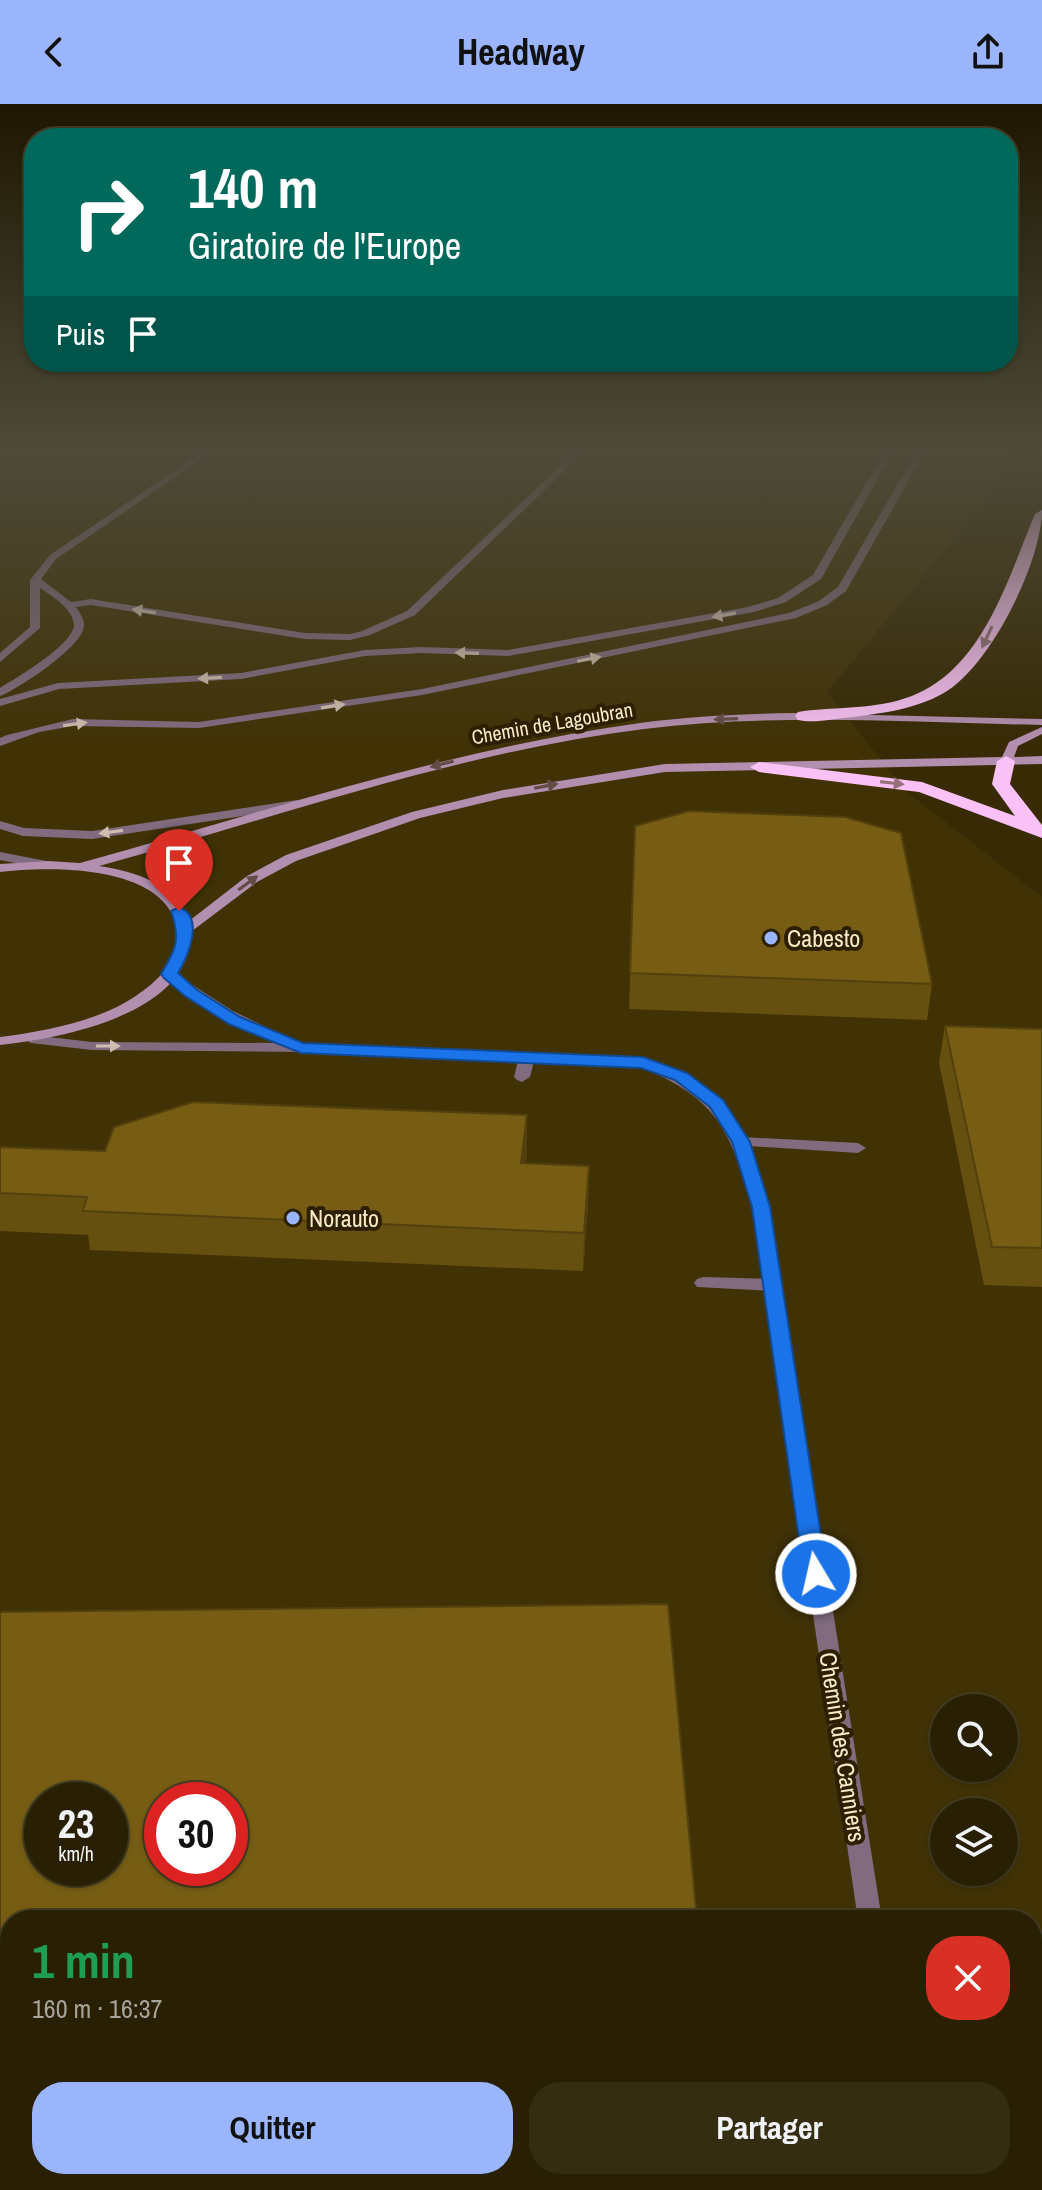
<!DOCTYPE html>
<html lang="fr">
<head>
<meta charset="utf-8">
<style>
  body { margin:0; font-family:"Archivo Narrow",sans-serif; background:#352d12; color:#f1f3f6; height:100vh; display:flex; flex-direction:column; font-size:30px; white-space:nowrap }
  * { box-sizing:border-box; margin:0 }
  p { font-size:26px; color:#a5a39a }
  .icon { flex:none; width:44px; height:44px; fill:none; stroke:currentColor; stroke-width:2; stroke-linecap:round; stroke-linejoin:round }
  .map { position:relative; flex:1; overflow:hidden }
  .details { position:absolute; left:0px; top:1806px; width:1042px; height:280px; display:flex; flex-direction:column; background:#292003; border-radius:32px 32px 0 0; box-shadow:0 2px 6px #0004,0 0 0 2px #453e25 }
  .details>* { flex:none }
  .guide { position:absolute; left:24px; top:24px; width:994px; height:244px; border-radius:32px; box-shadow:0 2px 6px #0004,0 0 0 2px #453e25; background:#00695c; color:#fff; overflow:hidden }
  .fabs { position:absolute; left:930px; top:1590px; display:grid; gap:16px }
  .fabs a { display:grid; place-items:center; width:88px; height:88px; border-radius:50%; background:#292003; box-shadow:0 2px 6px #0004,0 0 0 2px #453e25; font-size:40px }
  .speed { position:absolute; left:24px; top:1678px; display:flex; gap:16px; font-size:40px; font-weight:700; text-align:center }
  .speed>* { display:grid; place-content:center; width:104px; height:104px; border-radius:50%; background:#292003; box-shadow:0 2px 6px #0004,0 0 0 2px #453e25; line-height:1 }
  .speed small { font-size:20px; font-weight:400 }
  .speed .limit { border:12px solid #d22; background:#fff; color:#111 }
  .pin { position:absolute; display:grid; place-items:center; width:68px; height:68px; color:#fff; margin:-82px -34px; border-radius:50% 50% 50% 0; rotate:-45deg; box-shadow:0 0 8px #0007 }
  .pin .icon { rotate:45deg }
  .me { position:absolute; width:88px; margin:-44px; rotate:351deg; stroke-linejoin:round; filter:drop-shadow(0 0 6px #0008) }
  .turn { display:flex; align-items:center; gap:28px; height:168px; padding:0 32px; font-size:36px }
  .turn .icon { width:104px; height:104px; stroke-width:2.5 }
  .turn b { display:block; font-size:56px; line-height:68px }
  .then { display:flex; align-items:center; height:76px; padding:0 32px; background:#0003; gap:16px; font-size:30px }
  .round { display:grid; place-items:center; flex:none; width:84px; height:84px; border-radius:32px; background:#352d12 }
  .headline { display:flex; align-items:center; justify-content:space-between; height:136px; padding:0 32px }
  h1 { font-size:48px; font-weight:700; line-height:60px; color:#1e9e55 }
  .primary-button { display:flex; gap:16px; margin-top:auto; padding:16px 32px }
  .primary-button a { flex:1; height:92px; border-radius:32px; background:#9bb5fd; color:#111; font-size:32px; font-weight:700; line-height:92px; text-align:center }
  .primary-button a+a { background:#352d12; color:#f1f3f6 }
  header { display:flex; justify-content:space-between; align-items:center; height:104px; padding:0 32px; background:#9bb5fd; color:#111; font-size:36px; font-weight:700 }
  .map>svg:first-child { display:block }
  .built { fill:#413206; fill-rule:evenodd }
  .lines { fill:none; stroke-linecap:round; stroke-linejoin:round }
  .service { fill:#816b7f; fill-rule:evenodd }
  .minor { fill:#816b7f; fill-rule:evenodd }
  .secondary { fill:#b28eaf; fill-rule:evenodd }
  .motorway { fill:#f9c1f5; fill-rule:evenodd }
  .wall { fill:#655010 }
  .shaded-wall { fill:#53410d }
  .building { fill:#765d13; stroke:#53410d; stroke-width:2; fill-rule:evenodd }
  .oneway { fill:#cebeaf }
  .oneway2 { fill:#93707a }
  .oneway3 { fill:#624c46 }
  .route { fill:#1a73e8; stroke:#114b97; stroke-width:2 }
  .poi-dot { fill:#9bb5fd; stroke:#2d2000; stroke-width:3 }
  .labels { text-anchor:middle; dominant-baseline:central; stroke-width:8; stroke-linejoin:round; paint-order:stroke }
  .far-street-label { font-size:20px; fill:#f8eac9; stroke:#2d2000 }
  .poi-label { font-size:24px; fill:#f8eac9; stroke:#2d2000; text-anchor:start }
  .street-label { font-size:24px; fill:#f8eac9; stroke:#2d2000 }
</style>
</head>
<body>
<header><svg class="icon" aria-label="back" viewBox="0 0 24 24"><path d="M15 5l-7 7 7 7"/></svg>Headway<svg class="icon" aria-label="share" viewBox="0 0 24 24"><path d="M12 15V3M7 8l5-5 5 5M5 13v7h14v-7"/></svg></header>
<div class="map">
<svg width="1042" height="2086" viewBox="0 0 1042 2086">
  <rect width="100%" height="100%" fill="#372a04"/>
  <path class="built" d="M0 348H1004L1008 370 827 588 907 688 1042 793V2086H0ZM944 1604H1004V1664H944ZM42 1696H110V1764H42ZM162 1696H230V1764H162ZM944 1708H1004V1768H944ZM10 1816H1032V2076H10Z"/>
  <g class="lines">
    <path class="service" d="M202 348H212L56 455 41 475 71 498 91 495 305 529 350 530 362 527 407 507 575 348H584L415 511 370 531 350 536 305 535 91 501 76 503C79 508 84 514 84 520 86 541 18 585 0 592V584C16 574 75 540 74 520 72 504 52 492 40 484V524L0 558V549L30 523V476L50 451Z
      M884 348H893L821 475 786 498 754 508 508 552 421 549 365 552 241 575 59 585 0 602V595L58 579 241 569 365 546 421 543 508 546 748 503 778 494 813 471Z
      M916 348H925L846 487 827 501 796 514 422 591 199 624 73 622 39 628 0 642V634L7 631 73 615 199 618 422 585 789 509 819 497 838 483Z
      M297 696 303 700 301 703 92 735 23 732 0 725V717L24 724 92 727Z
      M0 748 46 757 48 760 41 764 0 756Z
      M527 948 535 953 530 973 522 978 517 976 514 973 519 953Z
      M741 1033 858 1039 866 1044 858 1049 735 1041 733 1038Z
      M703 1173 773 1175 779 1177 782 1181 779 1185 773 1187 697 1183 694 1179 697 1175Z"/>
    <path class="minor" d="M169 866 233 907 299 939 643 954C724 976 746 1030 769 1103L882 1816H858L753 1103C729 1026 719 996 641 963L301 948 92 946 31 939 24 935 31 931 92 938 278 939C237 922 199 901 164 873L162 870 164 867Z
      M898 2076H924L926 2086H898Z"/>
    <path class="secondary" d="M792 609 1042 615V621C909 618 776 609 644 625 458 648 279 713 99 762 133 767 178 780 189 817L247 772 286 751 412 708 503 686 665 660 1002 653 1009 638 1042 623V630L1018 642 1014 653 1042 652V660L665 668 503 694 420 714 296 757 257 778 192 827C191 835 190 844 187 852 167 914 56 935 0 941V933C54 926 118 914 158 874 170 863 180 842 177 825 166 760 49 762 0 768V760L48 757 80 759C265 708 449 645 640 619 690 612 741 610 792 609Z"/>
    <path class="motorway" d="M1042 406C1042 458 989 565 942 590 915 605 884 609 853 613 836 614 814 620 798 616L795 612 798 608 804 607C838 603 876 605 909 593 983 566 1007 476 1035 410Z
      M1006 652 1015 657 1010 680 1042 721V734L919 688 759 668 750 663 759 658 922 678 1015 712 992 680 997 657Z"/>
  </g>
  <path class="wall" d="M635 722 932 880 927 916 629 905Z
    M945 922 1042 925V1183L984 1181 939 959Z
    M527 1011 526 1059 589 1062 588 1100 583 1167 90 1146 88 1131 0 1127V1043L105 1047Z"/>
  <path class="shaded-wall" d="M527 1011V1049L521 1098V1059Z
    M589 1062 588 1100 583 1167 584 1129Z"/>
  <path class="building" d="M689 707 845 713 901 729 932 880 630 869 635 722Z
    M945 922 1042 925V1144L992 1143Z
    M193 998 527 1011 521 1059 589 1062 584 1129 83 1107 87 1093 0 1089V1043L105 1047 114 1023Z
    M668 1500 697 1816H10V2076H721L722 2086H0V1508ZM42 1696H110V1764H42ZM162 1696H230V1764H162Z"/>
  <defs><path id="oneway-solid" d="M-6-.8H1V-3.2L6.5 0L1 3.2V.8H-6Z" transform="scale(2)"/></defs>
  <g class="oneway">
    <use href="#oneway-solid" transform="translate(144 507) rotate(-171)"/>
    <use href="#oneway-solid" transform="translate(724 511) rotate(170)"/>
    <use href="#oneway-solid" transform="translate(467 549) rotate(-178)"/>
    <use href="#oneway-solid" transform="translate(589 555) rotate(-11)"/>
    <use href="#oneway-solid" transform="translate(210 574) rotate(177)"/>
    <use href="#oneway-solid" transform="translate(333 602) rotate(-9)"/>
    <use href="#oneway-solid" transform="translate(75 620) rotate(-8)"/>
    <use href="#oneway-solid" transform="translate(111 728) rotate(172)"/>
    <use href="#oneway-solid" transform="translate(108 942)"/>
  </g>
  <g class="oneway2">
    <use href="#oneway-solid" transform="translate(987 533) rotate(115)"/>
    <use href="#oneway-solid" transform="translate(892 679) rotate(7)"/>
  </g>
  <g class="oneway3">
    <use href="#oneway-solid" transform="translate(726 615) rotate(178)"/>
    <use href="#oneway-solid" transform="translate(442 660) rotate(166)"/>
    <use href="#oneway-solid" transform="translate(546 682) rotate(-11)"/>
    <use href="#oneway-solid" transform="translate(248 779) rotate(-36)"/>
  </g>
  <linearGradient id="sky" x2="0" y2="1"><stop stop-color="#1e1702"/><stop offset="0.54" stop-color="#4d4a3a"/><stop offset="1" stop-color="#4d4a3a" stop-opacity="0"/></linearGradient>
  <rect width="1042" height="640" fill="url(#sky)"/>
  <path class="route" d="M179 803C205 813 188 852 178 869L197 886 240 913 303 939 643 953 687 969 723 996 750 1038 770 1103 827 1470 824 1476 816 1479 807 1476 804 1470 752 1103 732 1038 710 1003 675 976 641 964 301 949 229 920 185 892 164 874 161 870C176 846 181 835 171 807Z"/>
  <g class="poi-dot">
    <circle cx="771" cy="834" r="8"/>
    <circle cx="293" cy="1114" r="8"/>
  </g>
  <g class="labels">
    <g class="far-street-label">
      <text transform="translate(552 619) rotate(-10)">Chemin de Lagoubran</text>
    </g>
    <g class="poi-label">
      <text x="787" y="834">Cabesto</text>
      <text x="309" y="1114">Norauto</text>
    </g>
    <g class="street-label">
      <text transform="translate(843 1643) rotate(81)">Chemin des Canniers</text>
    </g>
  </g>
</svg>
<div class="fabs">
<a><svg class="icon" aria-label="search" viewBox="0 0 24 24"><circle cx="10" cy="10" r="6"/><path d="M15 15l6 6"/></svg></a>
<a><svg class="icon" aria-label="layers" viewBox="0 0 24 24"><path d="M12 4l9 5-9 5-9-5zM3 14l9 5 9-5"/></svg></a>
</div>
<div class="speed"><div>23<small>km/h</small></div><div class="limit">30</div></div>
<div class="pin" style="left:179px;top:807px;background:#d93025"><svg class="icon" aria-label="arrive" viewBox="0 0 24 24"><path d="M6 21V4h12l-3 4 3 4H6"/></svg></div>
<svg class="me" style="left:816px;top:1470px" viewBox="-20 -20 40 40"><circle r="17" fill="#1a73e8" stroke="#fff" stroke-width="3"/><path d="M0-11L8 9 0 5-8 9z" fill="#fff"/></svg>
<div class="guide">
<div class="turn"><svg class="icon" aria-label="right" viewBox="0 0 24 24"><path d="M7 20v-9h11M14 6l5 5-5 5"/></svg><div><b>140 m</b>Giratoire de l'Europe</div></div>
<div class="then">Puis<svg class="icon" aria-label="arrive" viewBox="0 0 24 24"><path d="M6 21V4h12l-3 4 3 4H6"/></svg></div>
</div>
<section class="details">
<div class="headline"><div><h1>1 min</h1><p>160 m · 16:37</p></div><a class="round" style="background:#d93025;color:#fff"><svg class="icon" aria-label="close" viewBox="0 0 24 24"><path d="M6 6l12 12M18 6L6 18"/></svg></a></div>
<div class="primary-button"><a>Quitter</a><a>Partager</a></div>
</section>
</div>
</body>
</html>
